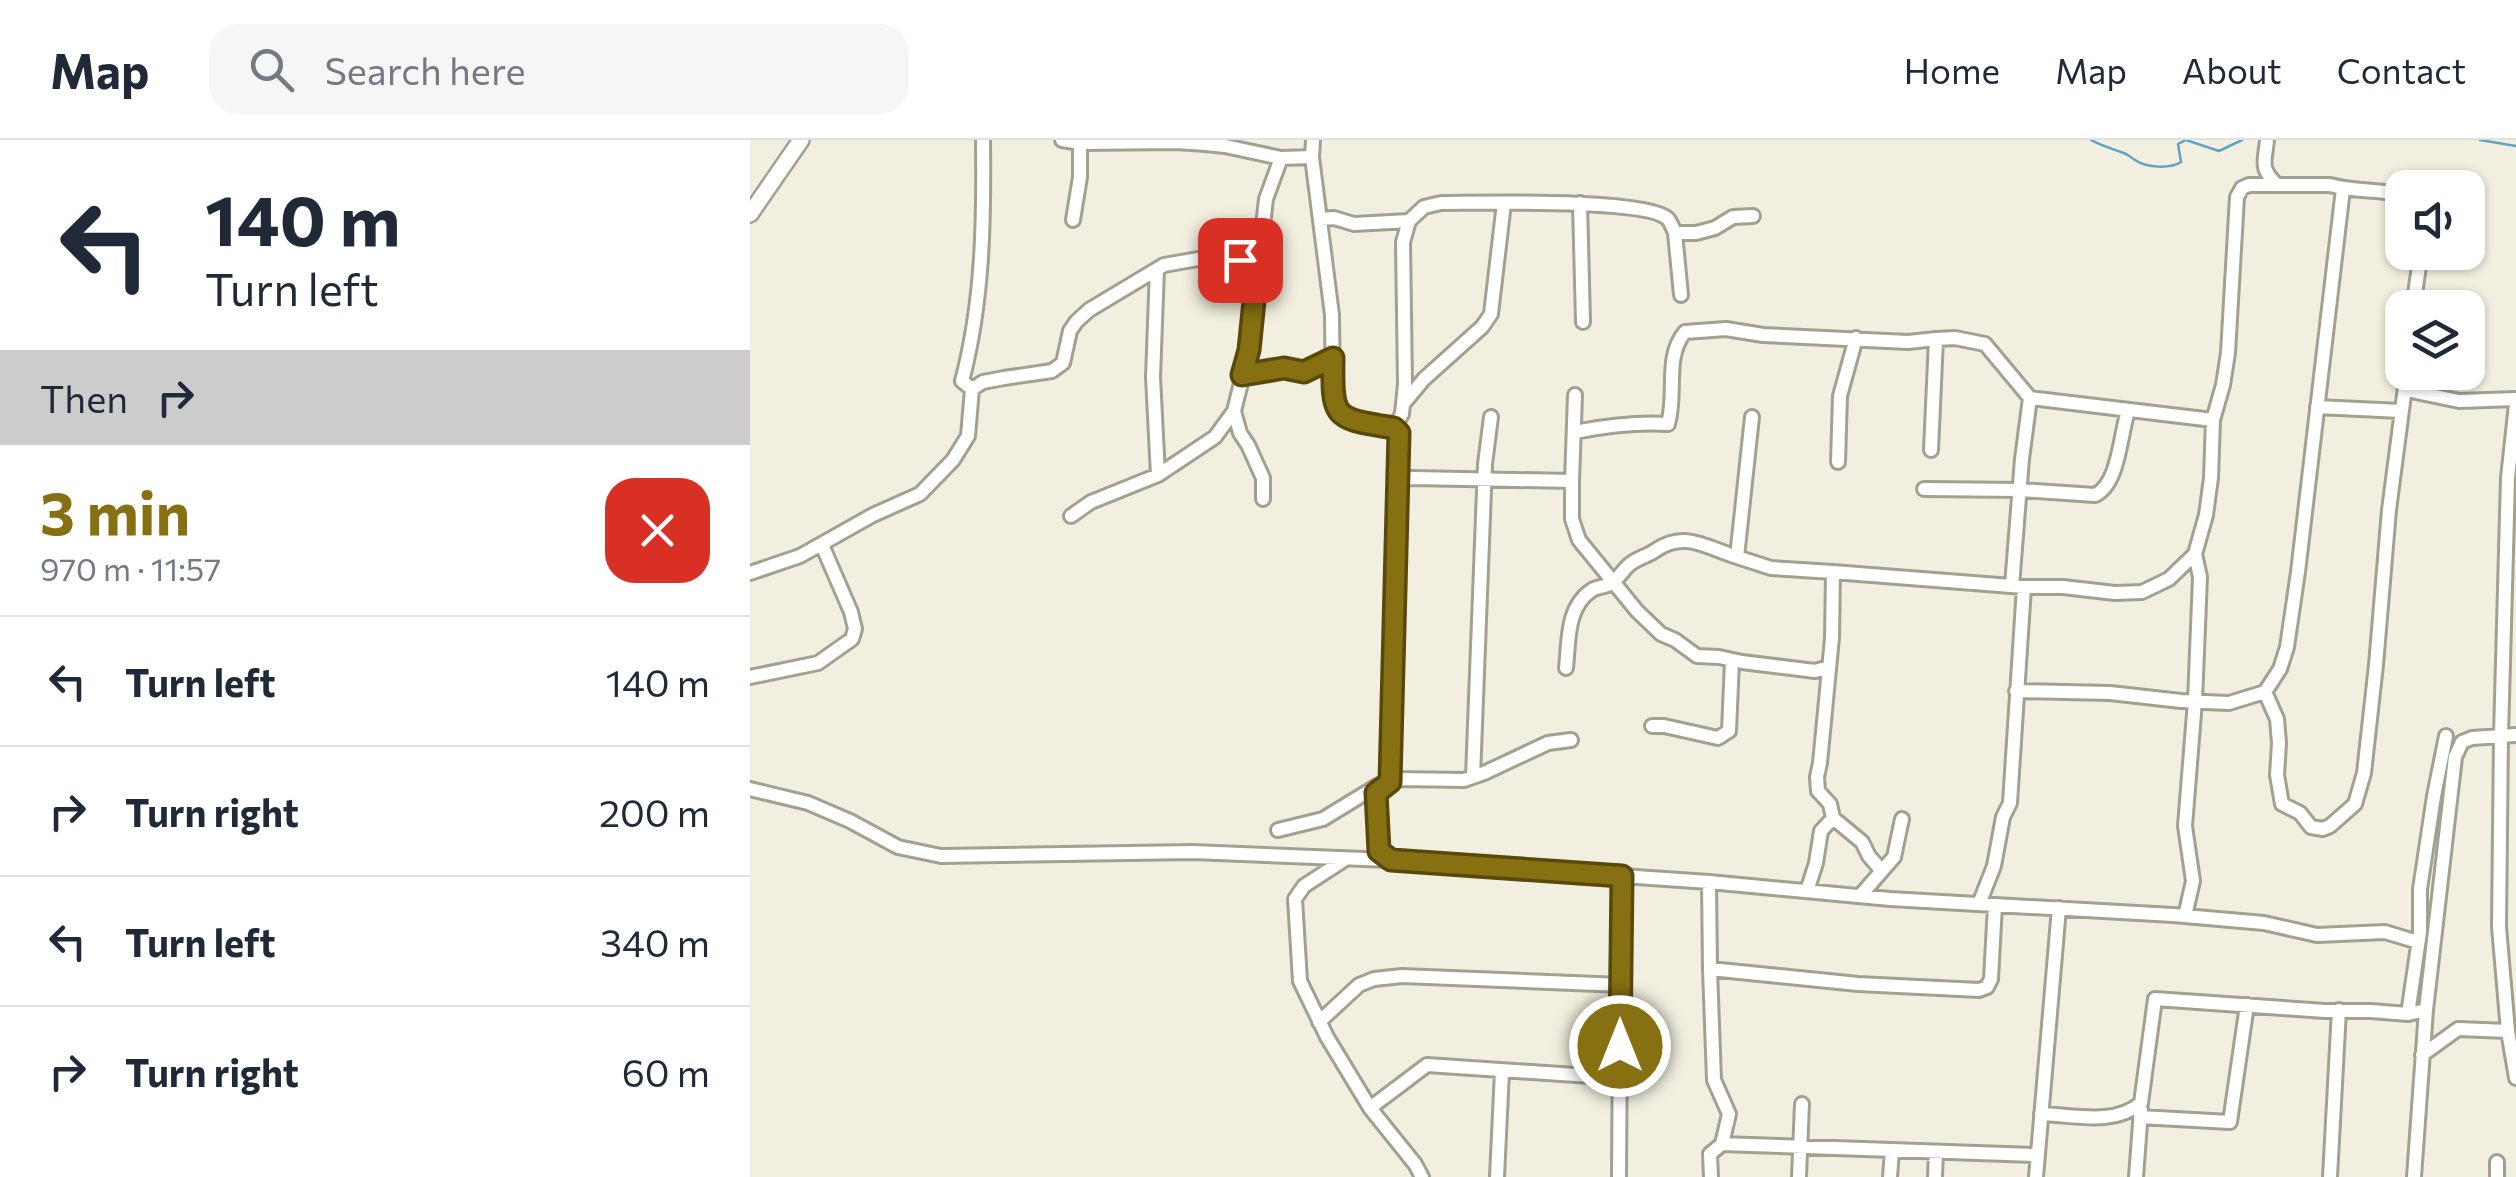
<!DOCTYPE html>
<html lang="en">
<head>
<meta charset="utf-8">
<style>
  body { margin:0; font-family:Commissioner,sans-serif; background:#f6f6f7; color:#1f2937; height:100vh; display:flex; flex-direction:column; font-size:38px; white-space:nowrap }
  * { box-sizing:border-box; margin:0 }
  p { font-size:32px; color:#747a83 }
  .icon { flex:none; width:55px; height:55px; fill:none; stroke:currentColor; stroke-width:2; stroke-linecap:round; stroke-linejoin:round }
  .map { position:relative; flex:1; overflow:hidden }
  .drawer { display:flex; flex-direction:column; background:#fff; width:750px }
  .drawer>* { flex:none }
  .guide { background:#fff; color:#1f2937; overflow:hidden }
  .tools { position:absolute; left:1635px; top:30px; display:grid; gap:20px }
  .tools a { display:grid; place-items:center; width:100px; height:100px; border-radius:20px; background:#fff; box-shadow:0 2px 8px #0004; font-size:50px }
  .pin { position:absolute; display:grid; place-items:center; width:85px; height:85px; color:#fff; margin:-42px; border-radius:20px; box-shadow:0 5px 15px #0006 }
  .me { position:absolute; width:110px; margin:-55px; rotate:0deg; stroke-linejoin:round; filter:drop-shadow(0 0 8px #0008) }
  .turn { display:flex; align-items:center; gap:35px; height:210px; padding:0 40px; font-size:45px }
  .turn .icon { width:130px; height:130px; stroke-width:2.5 }
  .turn b { display:block; font-size:70px; line-height:85px }
  .then { display:flex; align-items:center; height:95px; padding:0 40px; background:#0003; gap:20px; font-size:38px }
  .round { display:grid; place-items:center; flex:none; width:105px; height:105px; border-radius:30px; background:#f6f6f7 }
  .head { display:flex; align-items:center; justify-content:space-between; height:170px; padding:0 40px }
  h1 { font-size:60px; font-weight:700; line-height:75px; color:#877011 }
  ul { padding:0; list-style:none }
  li { display:flex; align-items:center; gap:30px; height:130px; padding:0 40px; border-top:2px solid #e0e1e3 }
  li div { flex:1 }
  li b { display:block; font-size:38px }
  li em { font-style:normal }
  header { display:flex; align-items:center; gap:60px; box-sizing:border-box; height:140px; padding:0 50px; background:#fff; border-bottom:2px solid #e0e1e3 }
  header strong { font-size:48px }
  nav { display:flex; gap:55px; margin-inline-start:auto; font-size:35px }
  .search { width:700px; height:90px; background:#f6f6f7; display:flex; align-items:center; gap:25px; box-sizing:border-box; padding:0 35px; border-radius:30px; color:#747a83; font-size:38px }
  main { display:flex; flex:1; min-height:0 }
  .map>svg:first-child { display:block }
  .lines { fill:none; stroke-linecap:round; stroke-linejoin:round }
  .stream { stroke:#5ea2c6; stroke-width:2.5 }
  .minor-casing { stroke:#a3a092; stroke-width:18 }
  .major-casing { stroke:#a3a092; stroke-width:20 }
  .minor { stroke:#fff; stroke-width:12 }
  .major { stroke:#fff; stroke-width:15 }
  .route-casing { stroke:#58490b; stroke-width:25 }
  .route { stroke:#877011; stroke-width:18 }
</style>
</head>
<body>
<header>
<strong>Map</strong>
<div class="search"><svg class="icon" aria-label="search" viewBox="0 0 24 24"><circle cx="10" cy="10" r="6"/><path d="M15 15l6 6"/></svg>Search here</div>
<nav><a>Home</a><a>Map</a><a>About</a><a>Contact</a></nav>
</header>
<main>
<section class="drawer">
<div class="guide">
<div class="turn"><svg class="icon" aria-label="left" viewBox="0 0 24 24"><path d="M17 20v-9H6M10 6l-5 5 5 5"/></svg><div><b>140 m</b>Turn left</div></div>
<div class="then">Then<svg class="icon" aria-label="right" viewBox="0 0 24 24"><path d="M7 20v-9h11M14 6l5 5-5 5"/></svg></div>
</div>
<div class="head"><div><h1>3 min</h1><p>970 m · 11:57</p></div><a class="round" style="background:#d93025;color:#fff"><svg class="icon" aria-label="close" viewBox="0 0 24 24"><path d="M6 6l12 12M18 6L6 18"/></svg></a></div>
<ul>
<li><svg class="icon" aria-label="left" viewBox="0 0 24 24"><path d="M17 20v-9H6M10 6l-5 5 5 5"/></svg><div><b>Turn left</b></div><em>140 m</em></li>
<li><svg class="icon" aria-label="right" viewBox="0 0 24 24"><path d="M7 20v-9h11M14 6l5 5-5 5"/></svg><div><b>Turn right</b></div><em>200 m</em></li>
<li><svg class="icon" aria-label="left" viewBox="0 0 24 24"><path d="M17 20v-9H6M10 6l-5 5 5 5"/></svg><div><b>Turn left</b></div><em>340 m</em></li>
<li><svg class="icon" aria-label="right" viewBox="0 0 24 24"><path d="M7 20v-9h11M14 6l5 5-5 5"/></svg><div><b>Turn right</b></div><em>60 m</em></li>
</ul>
</section>
<div class="map">
<svg width="1766" height="1037" viewBox="0 0 1766 1037">
  <rect width="100%" height="100%" fill="#f2efe0"/>
  <g class="lines">
    <path class="stream" d="M1341 0C1352 6 1360 8 1371 12 1380 15 1377 15 1385 20 1397 28 1420 29 1431 22L1428 4 1436 0 1469 11 1492 0
      M1730 0 1766 6"/>
    <defs>
      <path id="minor" d="M312 0 330 3 426 2 456 4 475 6 531 18
        M1517 0C1515 23 1509 27 1527 45
        M562 17 582 175 583 258C592 285 620 284 644 288
        M830 63 833 182
        M570 79 584 78 604 84 659 81 674 67 691 63C728 63 897 58 918 79 921 83 923 88 925 93H946L965 88 983 77 1003 76
        M323 80 330 37V3
        M659 81 653 102 655 244 652 274 644 288 649 293 641 642 626 653 629 711 641 720 959 742 1140 759 1423 775 1514 783 1567 795 1635 792 1668 802
        M925 93 931 155
        M407 129 403 237 408 335
        M1663 168 1671 112
        M492 235 534 228 554 232 583 219
        M222 249 233 242 254 238 302 231 313 223 320 191 326 182 339 170 414 125 448 119 490 120 508 123
        M1656 250 1709 261 1766 259
        M654 263 674 239 732 187 741 174 754 63
        M1766 264 1758 338 1751 595 1749 787 1758 891 1766 938
        M1567 267 1651 271
        M824 292C855 286 886 282 918 284 927 253 914 217 935 192L976 189 1013 195 1158 202 1186 199
        M1181 310 1186 199 1205 198 1235 204 1280 258 1463 280
        M1088 322 1090 256 1106 198
        M647 341 662 338 822 341V379L829 400 887 471 911 494 925 500 947 516 969 517 992 522 1065 531 1079 527
        M822 341 825 255
        M1174 349 1271 350 1345 355C1369 344 1370 295 1378 271
        M513 359V338L498 305 490 293 484 271 499 211 516 59 531 18 562 17 563 0
        M321 376 341 362 408 335 465 297 484 271
        M987 417 1021 428 1083 432
        M0 433 50 416 123 375 170 354 203 320 218 296 222 249 212 241C233 162 234 81 233 0
        M1262 446 1272 319 1280 258
        M816 528C819 501 816 467 842 450 848 446 858 447 863 442 869 438 873 430 879 425 887 418 898 416 906 410 935 390 957 408 987 417L1002 277
        M0 537 68 523 102 499 105 489 101 472 72 405
        M1266 551 1360 553 1431 561 1479 563 1515 552 1530 529 1537 507 1548 432 1593 49
        M1515 552 1527 579 1529 603 1527 635 1532 664 1550 673 1561 687 1573 689 1580 686 1605 664 1614 633 1626 525 1639 370 1657 232
        M902 586H914L968 598 979 591 982 521
        M723 637 735 324 741 277
        M0 649 58 663 100 681 148 707 191 716 443 712 639 720
        M528 690 573 679 627 646 648 639 714 640 734 633 798 603 821 600
        M594 720 554 746 545 759 550 841 577 897 620 968 665 1024 672 1037
        M1131 730 1119 716 1112 702 1083 678 1080 664 1068 651 1067 637 1070 623 1082 498 1083 432 1274 447H1313L1365 453 1392 452 1419 439 1445 414 1456 375 1461 338 1463 280 1473 245 1478 213 1487 57 1492 48 1499 45H1580C1604 52 1629 49 1652 55
        M959 742 960 829 964 940 979 974 972 1004 960 1014 961 1037
        M1057 751 1066 723 1071 691 1083 678
        M1110 756 1144 717 1152 679
        M1229 764 1244 726 1253 677 1260 663 1274 447
        M1435 776 1443 741 1435 686 1445 561 1450 437 1445 414
        M960 829 1108 844 1229 850 1237 847 1241 839 1245 765
        M1658 874 1670 792V749L1684 656 1696 596
        M569 882 609 845 624 839 652 836 871 845
        M1672 915 1708 889 1758 891
        M620 968 677 925 870 938
        M1291 974C1324 975 1364 986 1391 963L1405 859 1575 871H1621L1658 874 1676 870
        M1390 977 1480 982 1497 865
        M972 1004 1287 1015
        M747 1037 752 931
        M869 1037 871 736
        M1049 1037 1052 964
        M1140 1037 1142 1011
        M1185 1037 1186 1012
        M1286 1037 1309 768
        M1386 1037 1391 970
        M1580 1037 1589 870
        M1664 1037 1676 870 1705 617 1712 602 1722 598 1766 595
        M1747 1037V1022"/>
      <path id="major" d="M0 74 51 0"/>
    </defs>
    <use href="#minor" class="minor-casing"/>
    <use href="#major" class="major-casing"/>
    <use href="#minor" class="minor"/>
    <use href="#major" class="major"/>
  </g>
  <g class="lines">
    <defs>
      <path id="route" d="M490 120 508 122 499 210 492 235 534 228 554 232 583 218C582 281 584 278 644 288L649 293 640 642 626 653 629 711 641 720 872 736 870 906"/>
    </defs>
    <use href="#route" class="route-casing"/>
    <use href="#route" class="route"/>
  </g>
</svg>
<div class="tools">
<a><svg class="icon" aria-label="sound" viewBox="0 0 24 24"><path d="M4 9h4l5-4v14l-5-4H4zM17 9q2 3 0 6"/></svg></a>
<a><svg class="icon" aria-label="layers" viewBox="0 0 24 24"><path d="M12 4l9 5-9 5-9-5zM3 14l9 5 9-5"/></svg></a>
</div>
<div class="pin" style="left:490px;top:120px;background:#d93025"><svg class="icon" aria-label="arrive" viewBox="0 0 24 24"><path d="M6 21V4h12l-3 4 3 4H6"/></svg></div>
<svg class="me" style="left:870px;top:906px" viewBox="-20 -20 40 40"><circle r="17" fill="#877011" stroke="#fff" stroke-width="3"/><path d="M0-11L8 9 0 5-8 9z" fill="#fff"/></svg>
</div>
</main>
</body>
</html>
